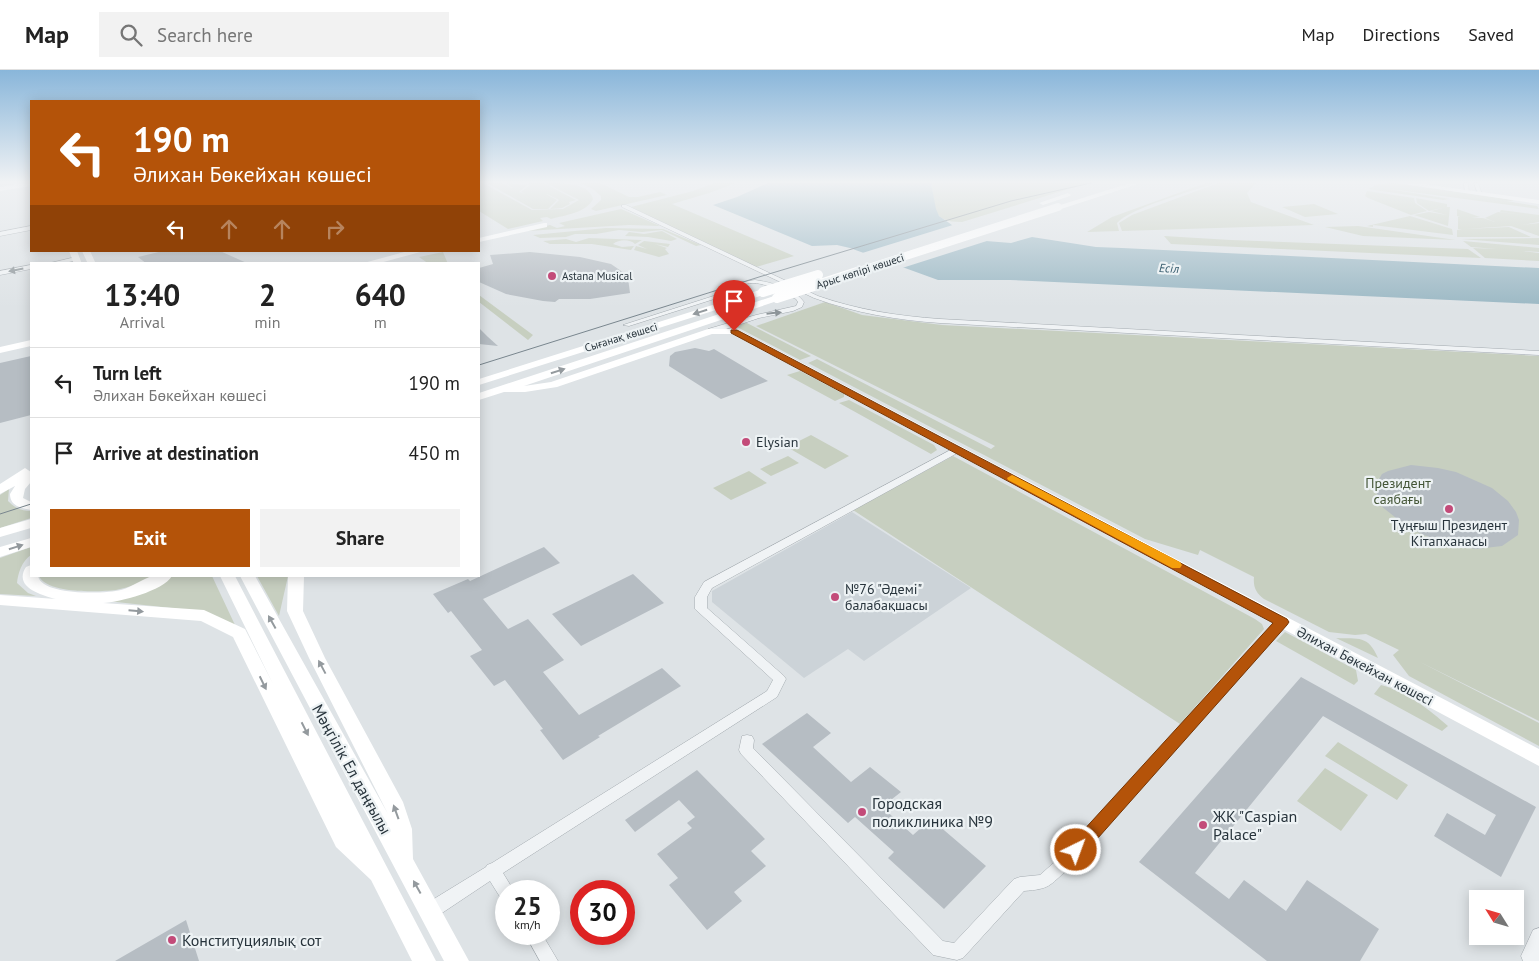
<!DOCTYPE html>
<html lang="en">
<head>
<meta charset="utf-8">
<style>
  body { margin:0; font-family:"PT Sans",sans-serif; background:#f2f2f2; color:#222; height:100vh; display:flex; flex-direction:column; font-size:19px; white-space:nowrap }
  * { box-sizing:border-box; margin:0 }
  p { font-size:16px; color:#767676 }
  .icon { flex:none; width:28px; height:28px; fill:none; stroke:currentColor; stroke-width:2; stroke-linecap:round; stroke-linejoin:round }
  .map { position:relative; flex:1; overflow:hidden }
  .side { position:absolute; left:30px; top:192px; width:450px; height:315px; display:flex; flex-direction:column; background:#fff; border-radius:0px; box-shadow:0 2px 12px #0003 }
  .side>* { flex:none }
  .top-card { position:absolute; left:30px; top:30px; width:450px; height:152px; border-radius:0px; box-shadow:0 2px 12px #0003; background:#b45309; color:#fff; overflow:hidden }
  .needle { width:32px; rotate:307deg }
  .buttons { position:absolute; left:1469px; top:820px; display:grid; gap:10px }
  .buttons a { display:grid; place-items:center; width:55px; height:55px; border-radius:0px; background:#fff; box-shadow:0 2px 12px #0003; font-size:25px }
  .speed { position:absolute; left:495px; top:810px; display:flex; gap:10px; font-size:25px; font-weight:700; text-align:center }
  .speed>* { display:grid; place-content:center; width:65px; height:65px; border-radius:50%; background:#fff; box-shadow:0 2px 12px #0003; line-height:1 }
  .speed small { font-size:12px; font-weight:400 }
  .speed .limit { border:8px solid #d22; background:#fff; color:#111 }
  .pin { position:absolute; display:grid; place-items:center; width:42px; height:42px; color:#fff; margin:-51px -21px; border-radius:50% 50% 50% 0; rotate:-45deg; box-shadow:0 0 5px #0007 }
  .pin .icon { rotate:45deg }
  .me { position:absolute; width:55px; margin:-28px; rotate:42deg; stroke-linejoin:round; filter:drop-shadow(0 0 4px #0008) }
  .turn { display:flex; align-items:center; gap:18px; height:105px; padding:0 20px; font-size:22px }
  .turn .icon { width:65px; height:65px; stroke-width:2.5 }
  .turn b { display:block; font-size:35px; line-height:42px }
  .lanes { display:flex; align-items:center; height:48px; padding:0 20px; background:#0003; justify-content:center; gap:25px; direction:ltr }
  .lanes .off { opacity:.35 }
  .eta { display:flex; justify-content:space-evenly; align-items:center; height:85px; text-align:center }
  .eta b { font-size:30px; font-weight:700; line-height:35px }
  .primary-button { display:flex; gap:10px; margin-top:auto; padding:10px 20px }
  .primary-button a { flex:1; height:58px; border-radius:0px; background:#b45309; color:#fff; font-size:20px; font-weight:700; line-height:58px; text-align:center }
  .primary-button a+a { background:#f2f2f2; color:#222 }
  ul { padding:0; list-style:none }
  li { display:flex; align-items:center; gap:15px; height:70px; padding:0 20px; border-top:1px solid #e0e0e0 }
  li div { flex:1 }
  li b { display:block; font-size:19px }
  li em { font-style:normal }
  header { display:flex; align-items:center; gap:30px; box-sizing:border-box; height:70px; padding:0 25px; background:#fff; border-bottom:1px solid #e0e0e0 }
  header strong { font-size:24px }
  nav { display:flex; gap:28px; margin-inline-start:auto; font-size:18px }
  .search { width:350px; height:45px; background:#f2f2f2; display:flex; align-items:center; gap:12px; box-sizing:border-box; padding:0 18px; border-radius:0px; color:#767676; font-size:19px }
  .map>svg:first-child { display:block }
  .built { fill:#ccd3d8 }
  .green { fill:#c7cfc0 }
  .water { fill:#9bb8c4 }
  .pier { fill:#dee3e6 }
  .building { fill:#b6bdc3 }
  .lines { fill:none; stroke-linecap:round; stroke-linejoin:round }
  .street-casing { stroke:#a4abb0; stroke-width:1 }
  .street { fill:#f0f3f5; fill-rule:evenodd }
  .secondary { fill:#fff; fill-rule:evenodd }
  .tram { stroke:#79868e; stroke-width:1 }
  .secondary-bridge-far1 { stroke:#fff; stroke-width:8 }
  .secondary-bridge { stroke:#fff; stroke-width:10 }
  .oneway { fill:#8c9498 }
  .oneway2 { fill:#949a9e }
  .route { fill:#b45309; stroke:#753606 }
  .slow { fill:#f59e0b }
  .poi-dot { fill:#c34b79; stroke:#edf2f4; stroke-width:2 }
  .labels { text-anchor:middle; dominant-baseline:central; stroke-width:4.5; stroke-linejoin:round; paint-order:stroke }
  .far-street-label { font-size:11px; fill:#28343c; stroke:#edf2f4 }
  .far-poi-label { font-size:11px; fill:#28343c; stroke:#edf2f4; text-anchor:start }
  .far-water-label { font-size:12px; font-style:italic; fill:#365b6c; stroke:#edf2f4 }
  .poi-label { font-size:14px; fill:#28343c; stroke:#edf2f4; text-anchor:start }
  .park-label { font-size:14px; fill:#445637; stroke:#edf2f4 }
  .street-label { font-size:14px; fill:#28343c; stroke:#edf2f4 }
  .near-street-label { font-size:16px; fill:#28343c; stroke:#edf2f4 }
  .near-poi-label { font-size:16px; fill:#28343c; stroke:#edf2f4; text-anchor:start }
</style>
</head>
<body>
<header>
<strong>Map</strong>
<div class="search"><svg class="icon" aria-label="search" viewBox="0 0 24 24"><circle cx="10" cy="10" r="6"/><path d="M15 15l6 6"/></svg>Search here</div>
<nav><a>Map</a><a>Directions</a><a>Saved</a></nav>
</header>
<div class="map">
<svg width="1539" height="891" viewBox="0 0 1539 891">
  <rect width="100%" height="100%" fill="#dee3e6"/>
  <path class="built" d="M852 442 971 518 864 591 848 579 804 608 712 532V521Z"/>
  <path class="green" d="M479 113H483L532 140 563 139 579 130 546 113C560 113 589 112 593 129 586 143 565 145 551 149L547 147 540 148 543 151 508 159 479 141Z
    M487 113H502L512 118H513L505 113 527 115 519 122 526 124 521 122 530 115 527 113H543L576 130 569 132 570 134 562 138 550 139 559 130 547 124H546L557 130 548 139H533Z
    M580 113H600L629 127H638L660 122 667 125 596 141 591 139 601 130V126L593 119Z
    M714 113H736L709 123 672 134 794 186 756 197 631 137 693 121Z
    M931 113H1088L962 152C931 152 936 139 931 113Z
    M1206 113H1215C1193 121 1130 138 1117 153L1119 161 1087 162 1112 147Z
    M1218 113H1256L1247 123 1251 132 1314 155 1122 161 1119 153 1132 145Z
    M1394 113 1507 129 1514 131H1506L1537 136 1539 139 1382 118 1450 129 1443 130 1368 119 1378 114Z
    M1367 121 1414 128 1415 133 1427 141 1411 145 1368 128 1365 126Z
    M1416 128 1447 134V137H1450L1448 156 1414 145 1429 142 1447 145 1431 141 1446 137 1429 141 1417 133Z
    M1314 134 1338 144 1305 147 1282 137Z
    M621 139 660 156 629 155 525 161 550 155 557 158 565 156 559 153Z
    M1457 139 1480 147 1472 148H1483L1495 152 1485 148 1498 142 1525 145 1500 142 1501 140 1539 145V152L1522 155 1539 153V166L1511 156 1465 159 1509 157 1531 167H1457V160L1462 159H1458V147H1460L1457 146Z
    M1410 146 1452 159 1453 165 1373 155V157L1367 156Z
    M1358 156 1456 170 1363 166 1325 157Z
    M606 158 663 159 701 175 696 176 662 160 642 162 619 160 596 164H575L566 167 540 168 533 165Z
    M662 161 677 169 671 171 648 167 625 166 629 162 644 164Z
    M1164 166 1231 170 1468 179 1481 188 1171 174Z
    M589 168 642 170 635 174C630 169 619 169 613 174L622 177 634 176 631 180 592 174H550L543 171 566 169 576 172Z
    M1539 168V175L1461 169Z
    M644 171 670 174 668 177 655 174 667 178 665 179 669 184 659 187 634 180 636 176 647 179 638 175Z
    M1463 171 1539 178V182L1523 181 1539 183V191L1485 188 1473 178 1497 179 1471 177Z
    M443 182 448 194H429L419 187Z
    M479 225 533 265 528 270 479 232Z
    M825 232 862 245 942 255 1539 286V651L1420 592 1539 653V676L1409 606 1393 585 1399 580 1366 564 1355 565 1329 562 1264 529C1256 523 1253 517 1254 507L1200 480 1198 485 1145 469 808 293 817 289 991 379 995 376 756 256Z
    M745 252 811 286 800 290 737 257Z
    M800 301 844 324V327L835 331 787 305Z
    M849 330 934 375 937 380 931 384 839 333Z
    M811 365 849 386 825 399 787 377Z
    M788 386 799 393 771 406 760 399Z
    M953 386 1255 549 1262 554 1264 559 1180 654 853 440Z
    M749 401 767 413 731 430 713 418Z
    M9 419 8 431C15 438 21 441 31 441V448L0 458V425Z
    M31 477V485C22 491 18 503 17 513L28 523 36 526 0 524V488Z
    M39 506H156C143 512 130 517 116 520 99 522 47 524 39 506Z
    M171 506H212L235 555 199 541 98 530Z
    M257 506H288L279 546Z
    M1285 562 1356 600 1358 611 1354 615 1276 571Z
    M1336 568C1359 569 1368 565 1378 588Z
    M1381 615C1405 621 1430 640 1448 656L1442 661 1374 624Z
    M1338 672 1408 715 1397 730 1325 686Z
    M1325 698 1368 725 1341 761 1297 731Z"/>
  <path class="water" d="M768 113H931L936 139 939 146 952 155 986 171 1011 173 1032 167 1096 177 1122 178 1539 198V234L1010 210H938L850 178 837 175 812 176 713 135 737 127Z"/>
  <path class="pier" d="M956 154 977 166 990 170 899 199 859 184Z"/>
  <path class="building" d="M163 181H220L249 194H147L138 187Z
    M530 182 580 187 611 194 624 203 628 208 630 223 590 229H559L555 232 543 231 506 224 479 212V198L493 194 490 185Z
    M479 258 488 267 498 276 479 274Z
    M695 278 709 281 714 279 768 311 721 329 669 296 670 286 675 282Z
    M31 286V345L0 353V293Z
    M1411 395 1438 398 1456 402 1492 418 1508 431 1516 442 1519 450 1518 465 1502 476 1476 479 1441 472 1410 459 1381 436 1376 421V414L1382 404 1388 401Z
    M544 477 560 493 483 529 508 559 528 549 564 590 543 602 579 645 662 598 681 616 598 666 600 667 563 690 540 660 543 659 505 610 494 616 470 586 482 580 451 541 448 543 433 524 468 509 470 511Z
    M633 504 664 533 581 576 552 544Z
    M1301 607 1536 737 1501 807 1434 766 1447 743 1485 765 1496 745 1323 646 1195 803 1229 829 1244 810 1286 841 1307 810 1379 859 1360 891H1267L1139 792Z
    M807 643 831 663 813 677 851 712 870 697 901 722 882 737 913 765 931 749 986 796 944 839 888 788 894 782 855 747 848 753 762 674Z
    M697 700 765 769 751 781 766 796 734 822 742 831 707 860 669 815 678 808 657 784 692 758 687 753 695 747 679 730 635 762 625 750Z
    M186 850 199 891H115Z"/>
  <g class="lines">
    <defs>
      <path id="street" d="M1464 113H1468L1469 122 1465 121Z
        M1474 113H1478L1482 124H1478Z
        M622 135H626L818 226C858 240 898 246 940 249L1539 281V285L940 253C897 250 855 243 814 228L622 137Z
        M31 156V160L0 166V162Z
        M76 187 79 189 78 190 60 194H46Z
        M31 195V199L0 205V201Z
        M755 210C771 212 795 219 804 232L802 237 793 241 759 248 714 263H708V259L756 245 796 236 798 232 796 229C781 222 760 208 743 215 738 217 735 222 730 224L629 256 623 255 726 222 738 213Z
        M958 376 961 377 962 379 961 381 712 518 707 527V538L784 606 786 609 777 627 503 803 514 821H506V829L500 827 490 811 436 847 430 849 424 847 422 841 424 835 486 797 487 795 492 793 767 621 773 610 695 539V527L704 512Z
        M1282 548 1286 549 1288 552 1286 555 1068 799C1049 816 1050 819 1024 821L963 888 957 890 933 885 741 684 739 680 742 666 747 665 752 666 754 670 753 678 943 871 954 873 1014 809 1020 807 1040 805 1058 789 1278 549Z
        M1539 858V891H1523L1521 886 1533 860Z
        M525 864H542L558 891H540Z"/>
    </defs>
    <use href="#street" class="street-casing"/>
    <use href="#street" class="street"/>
    <path class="secondary" d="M24 113H31V116L0 121V117Z
      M1130 113H1141L1061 139 1054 137Z
      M1397 113H1416L1539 130V134Z
      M1068 123 1071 125 1070 126 1043 135 1039 133Z
      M544 153H547V157L479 172V168Z
      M69 181H77L82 194H74Z
      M82 181H90L96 194H88Z
      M408 181H424L376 194H360Z
      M763 219 766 220V224L479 315V309Z
      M777 225 780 226V230L524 316 551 312 708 259H737L1539 679V696L732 264H712L557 317 525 322H504L479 330V323Z
      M31 270V276L0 283V277Z
      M25 398 31 402V412L25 419 23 428 31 432V440C21 438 10 436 10 424L15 416 0 424V414Z
      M31 449V458L0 467V458Z
      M31 468V477L0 487V477Z
      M31 495V506H38C42 526 105 524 121 520 132 517 142 509 153 506 159 505 167 506 172 506 163 521 120 532 103 533L204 540 245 559 273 614 220 506H235L436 891H412L371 810 336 777 233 567 201 551 0 535V525L56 529C41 525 13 517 26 497Z
      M240 506H255L388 744 309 588 287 541 288 506H304L303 541 325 588 403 732 412 759 413 789 469 891H444Z"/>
    <path class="tram" d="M479 295 759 207 1011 131 1091 113
      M0 444 31 434"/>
    <path class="secondary-bridge-far1" d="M856 202 1058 137"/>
    <path class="secondary-bridge" d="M763 222 818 205
      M777 228 860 201"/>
  </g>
  <defs><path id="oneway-solid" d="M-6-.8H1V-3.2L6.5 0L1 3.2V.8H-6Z" transform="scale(1.25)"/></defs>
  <g class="oneway">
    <use href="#oneway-solid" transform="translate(16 200) rotate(169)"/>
    <use href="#oneway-solid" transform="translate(774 243) rotate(-6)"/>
  </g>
  <g class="oneway2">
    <use href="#oneway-solid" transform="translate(700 242) rotate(163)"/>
    <use href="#oneway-solid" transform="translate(558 301) rotate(-18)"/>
    <use href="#oneway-solid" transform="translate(16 477) rotate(-18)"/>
    <use href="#oneway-solid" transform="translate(136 541) rotate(5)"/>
    <use href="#oneway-solid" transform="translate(272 552) rotate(-119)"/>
    <use href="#oneway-solid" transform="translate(322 597) rotate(-118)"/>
    <use href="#oneway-solid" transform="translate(263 613) rotate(64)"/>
    <use href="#oneway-solid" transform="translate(305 659) rotate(63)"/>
    <use href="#oneway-solid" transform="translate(396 742) rotate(-110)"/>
    <use href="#oneway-solid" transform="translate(417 817) rotate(-119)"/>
  </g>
  <linearGradient id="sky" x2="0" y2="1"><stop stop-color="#89b6da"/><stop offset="0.47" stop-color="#f0f2f4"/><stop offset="1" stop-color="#f0f2f4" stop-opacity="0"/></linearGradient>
  <rect width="1539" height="238" fill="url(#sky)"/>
  <path class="route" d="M731 260H737L1287 549 1289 552 1287 555 1082 786 1076 788 1070 786 1067 780 1070 775 1273 553 731 263Z"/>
  <path class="slow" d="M1012 405 1180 492 1182 495 1180 498H1172L1008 410 1007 408Z"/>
  <g class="poi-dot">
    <circle cx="552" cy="206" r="5"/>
    <circle cx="746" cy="372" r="5"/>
    <circle cx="1449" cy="439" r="5"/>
    <circle cx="835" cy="527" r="5"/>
    <circle cx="862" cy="742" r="5"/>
    <circle cx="1203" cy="755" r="5"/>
    <circle cx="172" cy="870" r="5"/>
  </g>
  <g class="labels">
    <g class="far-street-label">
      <text transform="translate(860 201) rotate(-18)">Арыс көпірі көшесі</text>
      <text transform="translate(621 267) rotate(-17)">Сығанақ көшесі</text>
    </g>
    <g class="far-poi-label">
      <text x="562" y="206">Astana Musical</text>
    </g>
    <g class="far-water-label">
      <text transform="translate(1169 198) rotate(3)">Есіл</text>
    </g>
    <g class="poi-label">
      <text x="756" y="372">Elysian</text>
      <text x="1449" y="455" text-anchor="middle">Тұңғыш Президент<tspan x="1449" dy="16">Кітапханасы</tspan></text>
      <text x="845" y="519">№76 "Әдемі"<tspan x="845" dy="16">балабақшасы</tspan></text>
    </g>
    <g class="park-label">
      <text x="1398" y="413">Президент<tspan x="1398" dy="16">саябағы</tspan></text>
    </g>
    <g class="street-label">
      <text transform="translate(1365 596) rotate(28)">Әлихан Бөкейхан көшесі</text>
    </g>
    <g class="near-street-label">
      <text transform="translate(352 699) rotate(61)">Мәңгілік Ел даңғылы</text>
    </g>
    <g class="near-poi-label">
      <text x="872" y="733">Городская<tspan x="872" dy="18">поликлиника №9</tspan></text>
      <text x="1213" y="746">ЖК "Caspian<tspan x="1213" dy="18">Palace"</tspan></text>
      <text x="182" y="870">Конституциялық сот</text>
    </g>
  </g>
</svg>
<div class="buttons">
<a><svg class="needle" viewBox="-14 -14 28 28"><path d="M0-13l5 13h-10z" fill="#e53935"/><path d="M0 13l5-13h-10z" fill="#767676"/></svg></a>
</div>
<div class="speed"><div>25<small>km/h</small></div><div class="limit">30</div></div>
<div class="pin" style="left:734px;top:261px;background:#d93025"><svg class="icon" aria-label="arrive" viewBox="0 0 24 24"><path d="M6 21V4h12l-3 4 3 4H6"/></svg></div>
<svg class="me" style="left:1076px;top:780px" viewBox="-20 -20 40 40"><circle r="17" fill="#b45309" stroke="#fff" stroke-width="3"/><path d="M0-11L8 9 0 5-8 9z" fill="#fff"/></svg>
<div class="top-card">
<div class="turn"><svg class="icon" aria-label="left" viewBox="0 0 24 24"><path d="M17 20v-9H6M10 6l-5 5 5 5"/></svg><div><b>190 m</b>Әлихан Бөкейхан көшесі</div></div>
<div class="lanes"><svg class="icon" aria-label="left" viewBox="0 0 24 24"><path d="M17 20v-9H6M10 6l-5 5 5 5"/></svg><svg class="icon off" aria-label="ahead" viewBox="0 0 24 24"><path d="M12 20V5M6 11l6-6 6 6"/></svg><svg class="icon off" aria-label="ahead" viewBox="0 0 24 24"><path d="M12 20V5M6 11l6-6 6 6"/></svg><svg class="icon off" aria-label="right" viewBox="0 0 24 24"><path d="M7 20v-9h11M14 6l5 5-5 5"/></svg></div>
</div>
<section class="side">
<div class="eta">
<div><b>13:40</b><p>Arrival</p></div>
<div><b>2</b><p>min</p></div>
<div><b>640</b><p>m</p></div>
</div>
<ul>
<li><svg class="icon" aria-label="left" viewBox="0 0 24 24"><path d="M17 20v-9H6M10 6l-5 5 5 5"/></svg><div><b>Turn left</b><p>Әлихан Бөкейхан көшесі</p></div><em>190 m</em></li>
<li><svg class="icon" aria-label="arrive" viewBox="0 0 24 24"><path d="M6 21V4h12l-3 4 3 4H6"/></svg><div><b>Arrive at destination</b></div><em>450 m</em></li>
</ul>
<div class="primary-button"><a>Exit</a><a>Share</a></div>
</section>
</div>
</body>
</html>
